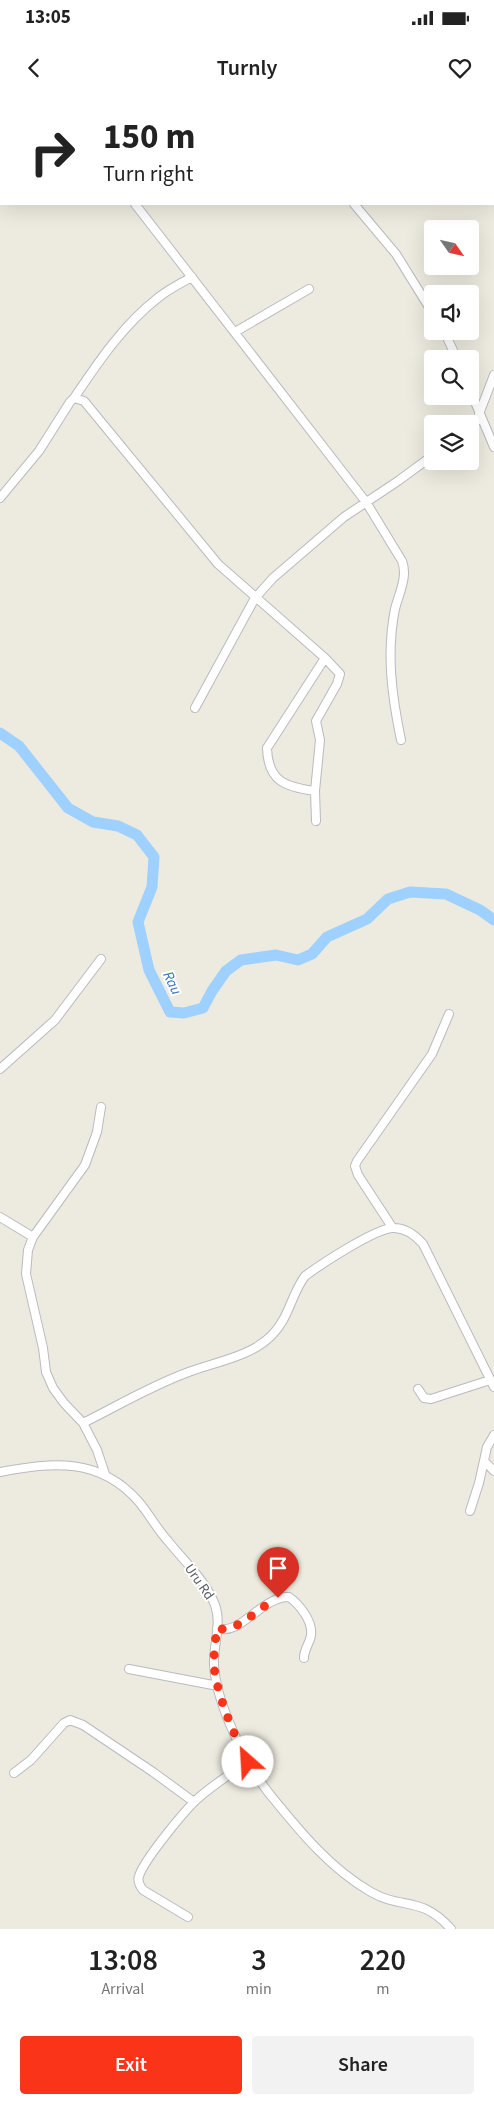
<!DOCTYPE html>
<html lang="en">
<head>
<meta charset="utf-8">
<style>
  body { margin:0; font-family:"Source Sans 3",sans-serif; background:#f2f2f2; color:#222; height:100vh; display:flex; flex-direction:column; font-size:19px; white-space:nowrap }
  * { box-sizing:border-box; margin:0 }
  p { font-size:16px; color:#767676 }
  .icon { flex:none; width:28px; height:28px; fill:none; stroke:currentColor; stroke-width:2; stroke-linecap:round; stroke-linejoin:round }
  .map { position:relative; height:1829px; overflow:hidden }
  .side { display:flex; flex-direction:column; background:#fff; flex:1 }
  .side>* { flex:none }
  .guide { position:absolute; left:0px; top:0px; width:495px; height:105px; box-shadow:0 5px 20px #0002; background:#fff; color:#222; overflow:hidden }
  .needle { width:32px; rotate:124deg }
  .tools { position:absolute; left:424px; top:120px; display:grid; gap:10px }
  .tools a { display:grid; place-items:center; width:55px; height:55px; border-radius:5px; background:#fff; box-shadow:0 5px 20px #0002; font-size:25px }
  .pin { position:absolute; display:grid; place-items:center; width:42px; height:42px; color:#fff; margin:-51px -21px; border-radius:50% 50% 50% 0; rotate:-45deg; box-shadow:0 0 5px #0007 }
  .pin .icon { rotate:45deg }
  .me { position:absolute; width:55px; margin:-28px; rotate:334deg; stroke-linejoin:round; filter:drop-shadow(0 0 4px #0008) }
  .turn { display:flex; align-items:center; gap:18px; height:105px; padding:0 20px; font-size:22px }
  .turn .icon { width:65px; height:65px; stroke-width:2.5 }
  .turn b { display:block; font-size:35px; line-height:42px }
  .eta { display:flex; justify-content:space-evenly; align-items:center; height:85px; text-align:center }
  .eta b { font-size:30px; font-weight:600; line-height:35px }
  .action { display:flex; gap:10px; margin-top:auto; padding:10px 20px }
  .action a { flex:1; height:58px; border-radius:5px; background:#f93419; color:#fff; font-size:20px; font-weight:600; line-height:58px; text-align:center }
  .action a+a { background:#f2f2f2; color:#222 }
  .status { display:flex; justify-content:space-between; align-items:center; height:35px; padding:0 25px; background:#fff; direction:ltr }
  .status svg { height:14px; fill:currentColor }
  header { display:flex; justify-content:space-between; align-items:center; height:65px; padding:0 20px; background:#fff; font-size:22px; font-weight:600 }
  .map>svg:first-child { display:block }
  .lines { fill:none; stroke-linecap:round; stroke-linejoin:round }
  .river { stroke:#9ed1ff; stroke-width:11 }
  .minor-casing { stroke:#b8bac0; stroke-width:10 }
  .minor { stroke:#fff; stroke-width:8 }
  .route { stroke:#f93419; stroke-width:9; stroke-dasharray:0 16.2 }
  .labels { text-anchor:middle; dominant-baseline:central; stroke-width:4; stroke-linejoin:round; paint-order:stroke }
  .street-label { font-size:14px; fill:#585c62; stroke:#fff }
  .water-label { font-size:15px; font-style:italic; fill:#3374c4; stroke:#fff }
</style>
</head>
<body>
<div class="status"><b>13:05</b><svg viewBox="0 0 49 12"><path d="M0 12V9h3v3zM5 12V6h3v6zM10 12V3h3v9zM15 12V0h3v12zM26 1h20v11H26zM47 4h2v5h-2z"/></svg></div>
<header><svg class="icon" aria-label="back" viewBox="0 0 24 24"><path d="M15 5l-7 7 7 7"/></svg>Turnly<svg class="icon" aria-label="heart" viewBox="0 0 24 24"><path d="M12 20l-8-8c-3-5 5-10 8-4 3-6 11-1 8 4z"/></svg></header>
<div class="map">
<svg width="494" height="1829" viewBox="0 0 494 1829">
  <rect width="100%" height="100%" fill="#edebdf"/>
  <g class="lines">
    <path class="river" d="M0 633 19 646 68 708 93 722 118 726 137 735 154 757 152 787 138 822 149 870 170 912 184 913 203 908 212 891 226 871 241 860 276 855 298 860 312 854 327 837 367 819 388 799 410 792 446 794 480 810 494 820"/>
    <defs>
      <path id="minor" d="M18 0 20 1
        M257 0 258 1
        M135 104 366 402 402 461C408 477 399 493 395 509 386 553 392 597 401 640
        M354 104 396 154 432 212
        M444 231 457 259
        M235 232 309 189
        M470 290 494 347
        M74 298C99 261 123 225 159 197 169 189 181 183 192 177
        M479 314 494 275
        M470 326 481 318
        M0 398 39 351 70 302 74 298 84 301 218 464 325 558 340 574 337 584 316 621 320 640 315 691 316 721
        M195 608 255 498 273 478 344 417 398 381 432 356
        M315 691C286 687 268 682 267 648L325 558
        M0 969 55 920 101 859
        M101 1007 97 1032 85 1065 33 1137 28 1150 26 1174 43 1248 46 1272 53 1288 64 1303 83 1323 97 1350 105 1374
        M0 1117 33 1137
        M392 1127 358 1075 355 1066 357 1061 432 954 449 914
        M418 1289 424 1298 431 1299 490 1280
        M83 1323C117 1306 151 1286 186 1273 214 1262 251 1257 272 1235 289 1218 291 1195 305 1176 320 1165 377 1127 394 1128 406 1128 415 1135 423 1144L494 1287
        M484 1361 494 1371
        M0 1372C53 1362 100 1357 139 1402 149 1414 157 1429 168 1441 184 1461 206 1481 215 1505 222 1524 213 1546 214 1565 216 1603 245 1662 268 1692 298 1729 329 1768 371 1792 402 1810 421 1795 451 1829
        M470 1411 479 1383 487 1347 494 1335
        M217 1528C240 1537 262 1496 289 1497 299 1504 313 1521 311 1535 310 1543 304 1549 304 1558
        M129 1569 218 1586
        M14 1673 31 1660 64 1623 70 1620 83 1625 153 1672 194 1702
        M188 1817 143 1790C140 1786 137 1781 139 1776 144 1760 182 1714 195 1701 211 1686 230 1674 248 1662"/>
    </defs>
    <use href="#minor" class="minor-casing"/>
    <use href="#minor" class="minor"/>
  </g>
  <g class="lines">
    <path class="route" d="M248 1662C235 1637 222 1607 216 1579 212 1562 215 1544 217 1528 235 1535 260 1506 278 1498"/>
  </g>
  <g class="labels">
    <g class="street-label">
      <text transform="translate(199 1482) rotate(55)">Uru Rd</text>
    </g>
    <g class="water-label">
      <text transform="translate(172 883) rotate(64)">Rau</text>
    </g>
  </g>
</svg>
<div class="tools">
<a><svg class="needle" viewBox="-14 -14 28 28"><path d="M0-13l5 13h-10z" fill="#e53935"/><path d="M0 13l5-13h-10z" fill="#767676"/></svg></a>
<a><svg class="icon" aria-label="sound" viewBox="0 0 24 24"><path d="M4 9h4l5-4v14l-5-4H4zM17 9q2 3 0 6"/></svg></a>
<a><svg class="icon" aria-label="search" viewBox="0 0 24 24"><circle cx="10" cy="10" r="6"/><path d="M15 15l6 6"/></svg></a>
<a><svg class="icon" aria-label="layers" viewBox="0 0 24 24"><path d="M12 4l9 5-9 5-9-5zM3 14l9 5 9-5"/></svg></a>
</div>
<div class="pin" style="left:278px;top:1498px;background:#d93025"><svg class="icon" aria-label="arrive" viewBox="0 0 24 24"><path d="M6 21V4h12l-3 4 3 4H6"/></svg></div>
<svg class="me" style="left:248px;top:1662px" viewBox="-20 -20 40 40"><circle r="19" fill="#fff"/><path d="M0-13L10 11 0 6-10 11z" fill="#f93419"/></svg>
<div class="guide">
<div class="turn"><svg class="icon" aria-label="right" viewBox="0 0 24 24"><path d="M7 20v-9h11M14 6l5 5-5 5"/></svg><div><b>150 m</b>Turn right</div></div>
</div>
</div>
<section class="side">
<div class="eta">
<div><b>13:08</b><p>Arrival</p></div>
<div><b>3</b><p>min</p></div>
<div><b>220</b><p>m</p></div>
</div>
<div class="action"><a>Exit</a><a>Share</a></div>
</section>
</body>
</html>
